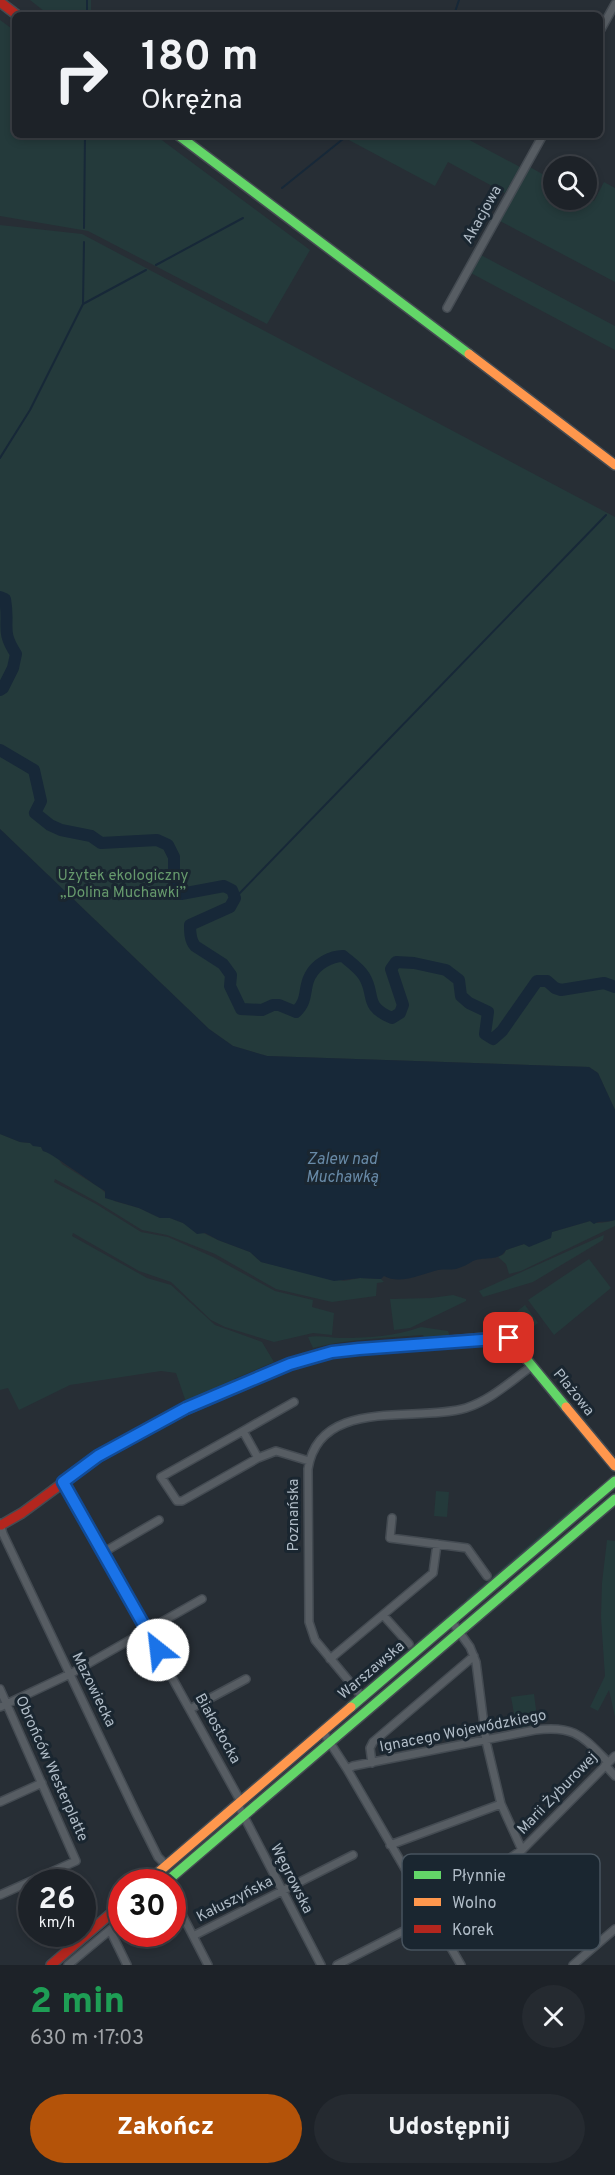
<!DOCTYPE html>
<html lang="pl">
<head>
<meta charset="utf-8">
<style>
  body { margin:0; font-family:Overpass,sans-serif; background:#252a30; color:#f1f3f6; height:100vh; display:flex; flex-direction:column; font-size:22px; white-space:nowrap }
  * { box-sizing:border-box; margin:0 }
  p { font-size:20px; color:#a0a4a8 }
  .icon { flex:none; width:33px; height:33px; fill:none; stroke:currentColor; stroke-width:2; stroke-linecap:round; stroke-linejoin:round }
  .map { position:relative; height:1965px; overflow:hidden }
  .side { display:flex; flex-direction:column; background:#1d2228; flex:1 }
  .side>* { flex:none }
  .hud { position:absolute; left:12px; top:12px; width:591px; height:126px; border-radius:9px; box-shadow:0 3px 9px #0003,0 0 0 2px #3b3f45; background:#1d2228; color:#f1f3f6; overflow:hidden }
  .buttons { position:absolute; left:543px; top:156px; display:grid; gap:12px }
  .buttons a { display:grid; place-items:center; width:54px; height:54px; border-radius:50%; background:#1d2228; box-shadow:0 3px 9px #0003,0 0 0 2px #3b3f45; font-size:30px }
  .speed { position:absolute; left:18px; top:1869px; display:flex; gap:12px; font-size:30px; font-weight:700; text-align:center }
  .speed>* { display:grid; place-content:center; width:78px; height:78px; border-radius:50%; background:#1d2228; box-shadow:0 3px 9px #0003,0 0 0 2px #3b3f45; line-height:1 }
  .speed small { font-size:15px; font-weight:400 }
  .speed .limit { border:9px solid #d22; background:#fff; color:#111 }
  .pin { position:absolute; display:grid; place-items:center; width:51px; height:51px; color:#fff; margin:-26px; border-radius:12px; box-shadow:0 3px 9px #0006 }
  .me { position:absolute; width:66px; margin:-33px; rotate:331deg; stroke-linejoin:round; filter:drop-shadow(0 0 4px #0008) }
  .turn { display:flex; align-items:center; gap:21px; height:126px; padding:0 30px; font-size:27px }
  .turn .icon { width:78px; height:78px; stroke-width:2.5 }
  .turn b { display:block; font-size:42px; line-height:51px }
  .round { display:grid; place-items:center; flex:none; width:63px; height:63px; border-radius:32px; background:#252a30 }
  .head { display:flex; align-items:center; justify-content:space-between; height:102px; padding:0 30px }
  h1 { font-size:36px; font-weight:800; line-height:45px; color:#1e9e55 }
  .primary-button { display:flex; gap:12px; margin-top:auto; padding:12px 30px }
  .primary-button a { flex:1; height:69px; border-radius:36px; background:#b45309; color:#fff; font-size:24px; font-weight:800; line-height:69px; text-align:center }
  .primary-button a+a { background:#252a30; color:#f1f3f6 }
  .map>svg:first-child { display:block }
  .green { fill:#243a3b }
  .water { fill:#172838 }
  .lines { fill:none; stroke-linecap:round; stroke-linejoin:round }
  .stream { stroke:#172838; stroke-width:2 }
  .river { stroke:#172838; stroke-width:12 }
  .street-casing { stroke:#444b52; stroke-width:10 }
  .fast-casing { stroke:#444b52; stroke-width:12 }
  .slow-casing { stroke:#444b52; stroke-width:12 }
  .jam-casing { stroke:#444b52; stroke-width:12 }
  .street { stroke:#575d63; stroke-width:7 }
  .fast { stroke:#63d668; stroke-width:9 }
  .slow { stroke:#ff974d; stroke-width:9 }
  .jam { stroke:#b3261e; stroke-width:9 }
  .route-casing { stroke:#114b97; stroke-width:15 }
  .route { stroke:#1a73e8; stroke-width:10 }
  .labels { text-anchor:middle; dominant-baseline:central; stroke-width:6; stroke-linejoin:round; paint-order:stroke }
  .street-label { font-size:15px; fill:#b0bcc7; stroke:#1a2630 }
  .park-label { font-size:15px; fill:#66996c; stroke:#1a2630 }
  .water-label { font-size:16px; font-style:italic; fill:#688aa7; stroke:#1a2630 }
  .key { fill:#1a2630; stroke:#47535d; stroke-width:1.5 }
  .key-label { font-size:16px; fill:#b0bcc7 }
</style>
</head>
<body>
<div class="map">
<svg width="615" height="1965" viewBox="0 0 615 1965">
  <rect width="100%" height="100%" fill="#272e35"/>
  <path class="green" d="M30 0H91V15H49Z
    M0 20 15 31V135H155L310 250 267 324 88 231 0 216Z
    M352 135H460L520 167 505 193 448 162 435 186 347 139Z
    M528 166 553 180 554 200H586L587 197 594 201 604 182 615 188V282L498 220Z
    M0 225 82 234 615 517V1110L598 1073 589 1067 267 1056 233 1046 209 1029 0 829Z
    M479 254 615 326V350L469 272Z
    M0 1134 20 1142 30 1143 41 1147 43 1151 48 1152 57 1157 62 1164 100 1188 114 1201 139 1208 160 1218H170L183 1223 218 1240 250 1252 261 1262 344 1281 360 1278 381 1279 384 1282 377 1283 376 1296 332 1302 276 1289 215 1254 167 1235 142 1230 97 1202 55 1179 54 1182 96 1204 141 1232 168 1237 213 1257 275 1291 313 1300 312 1307 334 1313 332 1335 313 1333 274 1342 225 1327 211 1320 171 1282 139 1271 73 1233 72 1236 147 1278 171 1285 215 1325 262 1342 274 1362 234 1379 236 1383 232 1385 186 1402 176 1373 161 1371 70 1385 19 1410 8 1388 0 1390Z
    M615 1220V1226L521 1271 509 1274 506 1264 498 1257 504 1254 506 1250 524 1244 529 1246 550 1238 552 1232 590 1221C595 1225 609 1222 615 1220Z
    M604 1235 603 1240 533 1282 483 1297 479 1291Z
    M589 1259 611 1288 554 1335 528 1300Z
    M453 1295 466 1299V1301L410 1328 394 1330 390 1299 431 1298Z
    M525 1305 538 1323 528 1331 515 1313Z
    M421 1327 448 1331 450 1337 425 1340 423 1335C386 1338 348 1339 313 1348L308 1337C320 1335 330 1338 341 1338 367 1338 397 1336 421 1327Z
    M436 1491 449 1492 447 1517 434 1516Z
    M586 1494 573 1511 468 1601 466 1599 573 1507Z
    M607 1540 615 1541V1717L609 1690 598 1711 590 1707 605 1676 601 1617 602 1583Z
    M462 1603 463 1605 367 1686V1685Z
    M534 1694 538 1725 517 1730 511 1697Z"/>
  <path class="water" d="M0 829 209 1029 233 1046 267 1056 589 1067 598 1073 615 1110V1220C607 1223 600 1220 594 1224L590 1221 552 1232 551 1238 529 1247 524 1244 506 1250C499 1262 485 1256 473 1261 468 1264 463 1267 456 1269 450 1270 444 1269 438 1270 422 1274 400 1285 384 1276L381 1279 360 1278 334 1281 261 1262 250 1252 218 1240 205 1233 197 1234 183 1223 170 1218H160L139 1208 105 1198V1191L100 1188C88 1180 50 1152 43 1151L41 1147 33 1146 30 1143 20 1142 0 1134Z"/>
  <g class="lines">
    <path class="stream" d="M87 15V0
      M454 15 459 0
      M282 188 348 135
      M84 228 85 135
      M156 265 243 218
      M83 304 146 270
      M0 458 30 410 83 304 84 242
      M235 898 606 515"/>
    <path class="river" d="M0 597 5 599C10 626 0 630 16 654L13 668 3 688 0 690
      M0 750 34 770 41 801 35 813 50 825 61 830 91 836 101 843 157 840 168 845 174 857V880L176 892 181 894 224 886 232 890 235 898 230 907 190 925C190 932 190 940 195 946L223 964 231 975 230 986 241 1009 262 1010 273 1005H279L296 1012C309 999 303 989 310 976 316 964 331 956 343 956 350 962 359 968 364 976 376 995 363 1006 392 1018L400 1013 403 1005 391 969 396 962 414 963 446 970 459 980 461 996 469 1003 488 1012 485 1034 493 1039 502 1031 537 981H547L555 988 561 990 604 983 615 987"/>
    <defs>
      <path id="street" d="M600 31 615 4
        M447 308 543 135
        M243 1431 294 1402
        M258 1458 182 1501H177L161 1477 243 1431 258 1458 276 1451 309 1461
        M63 1481 241 1802
        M392 1518 390 1538 467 1548 487 1576
        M0 1523 3 1534 136 1813 158 1857 167 1866
        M104 1552 159 1520
        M383 1615 409 1644
        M452 1622 470 1647 476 1662 486 1741 501 1804 522 1850
        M330 1659 433 1573 437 1544
        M0 1689 76 1861 0 1895
        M363 1698 315 1640 309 1622 308 1469C319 1396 416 1423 466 1408 491 1400 511 1381 532 1366
        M0 1707 70 1674 202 1599
        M190 1709 246 1679
        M323 1732 347 1769 461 1965
        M372 1763 370 1748 373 1742 474 1656
        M605 1765 615 1776
        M347 1769 353 1766 535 1730C575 1725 582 1736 608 1762
        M0 1802 42 1783
        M238 1805 321 1965
        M390 1845 501 1804
        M172 1895 208 1965
        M431 1912 522 1850 615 1756
        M110 1930 127 1965
        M193 1936 353 1855
        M68 1965 122 1920
        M337 1965 433 1916
        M573 1965 615 1929"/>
      <path id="fast" d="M178 135 469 354
        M180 1412 290 1364 332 1352 496 1337 509 1338 566 1407
        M351 1707 615 1481
        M166 1882 615 1499"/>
      <path id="slow" d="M469 354 615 465
        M566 1407 615 1466
        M147 1882 351 1707"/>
      <path id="jam" d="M0 2 17 15
        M1 1525 22 1513 98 1457 180 1412
        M51 1965 122 1904"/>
    </defs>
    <use href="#street" class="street-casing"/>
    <use href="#fast" class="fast-casing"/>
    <use href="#slow" class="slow-casing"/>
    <use href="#jam" class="jam-casing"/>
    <use href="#street" class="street"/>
    <use href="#fast" class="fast"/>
    <use href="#slow" class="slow"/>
    <use href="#jam" class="jam"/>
  </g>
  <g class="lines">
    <defs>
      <path id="route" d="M158 1650 63 1482 98 1456 186 1408 290 1364 332 1352 359 1349 509 1338"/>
    </defs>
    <use href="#route" class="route-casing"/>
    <use href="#route" class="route"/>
  </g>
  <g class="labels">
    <g class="street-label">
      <text transform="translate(483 215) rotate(-61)">Akacjowa</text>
      <text transform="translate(573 1393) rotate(51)">Plażowa</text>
      <text transform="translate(294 1515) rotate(-90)">Poznańska</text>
      <text transform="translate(372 1671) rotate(-40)">Warszawska</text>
      <text transform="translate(93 1690) rotate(64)">Mazowiecka</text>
      <text transform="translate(217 1729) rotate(61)">Białostocka</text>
      <text transform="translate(463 1732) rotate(-11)">Ignacego Wojewódzkiego</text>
      <text transform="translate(51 1769) rotate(66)">Obrońców Westerplatte</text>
      <text transform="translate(558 1794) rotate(-46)">Marii Żyburowej</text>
      <text transform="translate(291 1879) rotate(63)">Węgrowska</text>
      <text transform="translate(235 1900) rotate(-27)">Kałuszyńska</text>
    </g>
    <g class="park-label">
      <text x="123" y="876">Użytek ekologiczny<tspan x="123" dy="17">„Dolina Muchawki”</tspan></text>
    </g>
    <g class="water-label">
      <text x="342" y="1160">Zalew nad<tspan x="342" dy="18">Muchawką</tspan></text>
    </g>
  </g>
  <rect x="402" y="1854" width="198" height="96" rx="9" class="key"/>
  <rect x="414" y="1871" width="27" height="8" fill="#63d668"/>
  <rect x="414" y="1898" width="27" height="8" fill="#ff974d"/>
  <rect x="414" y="1925" width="27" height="8" fill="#b3261e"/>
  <g class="key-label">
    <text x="452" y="1881">Płynnie</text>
    <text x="452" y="1908">Wolno</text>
    <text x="452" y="1935">Korek</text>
  </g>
</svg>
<div class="buttons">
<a><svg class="icon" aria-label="search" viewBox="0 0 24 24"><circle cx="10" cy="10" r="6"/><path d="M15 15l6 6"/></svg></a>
</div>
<div class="speed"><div>26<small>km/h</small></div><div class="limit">30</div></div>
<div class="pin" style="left:509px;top:1338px;background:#d93025"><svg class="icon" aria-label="arrive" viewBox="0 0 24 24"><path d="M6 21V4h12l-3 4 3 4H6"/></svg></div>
<svg class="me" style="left:158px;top:1650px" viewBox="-20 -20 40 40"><circle r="19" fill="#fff"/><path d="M0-13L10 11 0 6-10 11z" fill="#1a73e8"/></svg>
<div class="hud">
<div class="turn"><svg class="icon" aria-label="right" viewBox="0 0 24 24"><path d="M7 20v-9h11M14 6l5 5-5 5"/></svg><div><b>180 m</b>Okrężna</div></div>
</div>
</div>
<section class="side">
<div class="head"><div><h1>2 min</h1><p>630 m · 17:03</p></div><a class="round"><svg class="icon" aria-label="close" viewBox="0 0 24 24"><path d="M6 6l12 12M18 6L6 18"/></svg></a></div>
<div class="primary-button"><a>Zakończ</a><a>Udostępnij</a></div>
</section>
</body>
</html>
